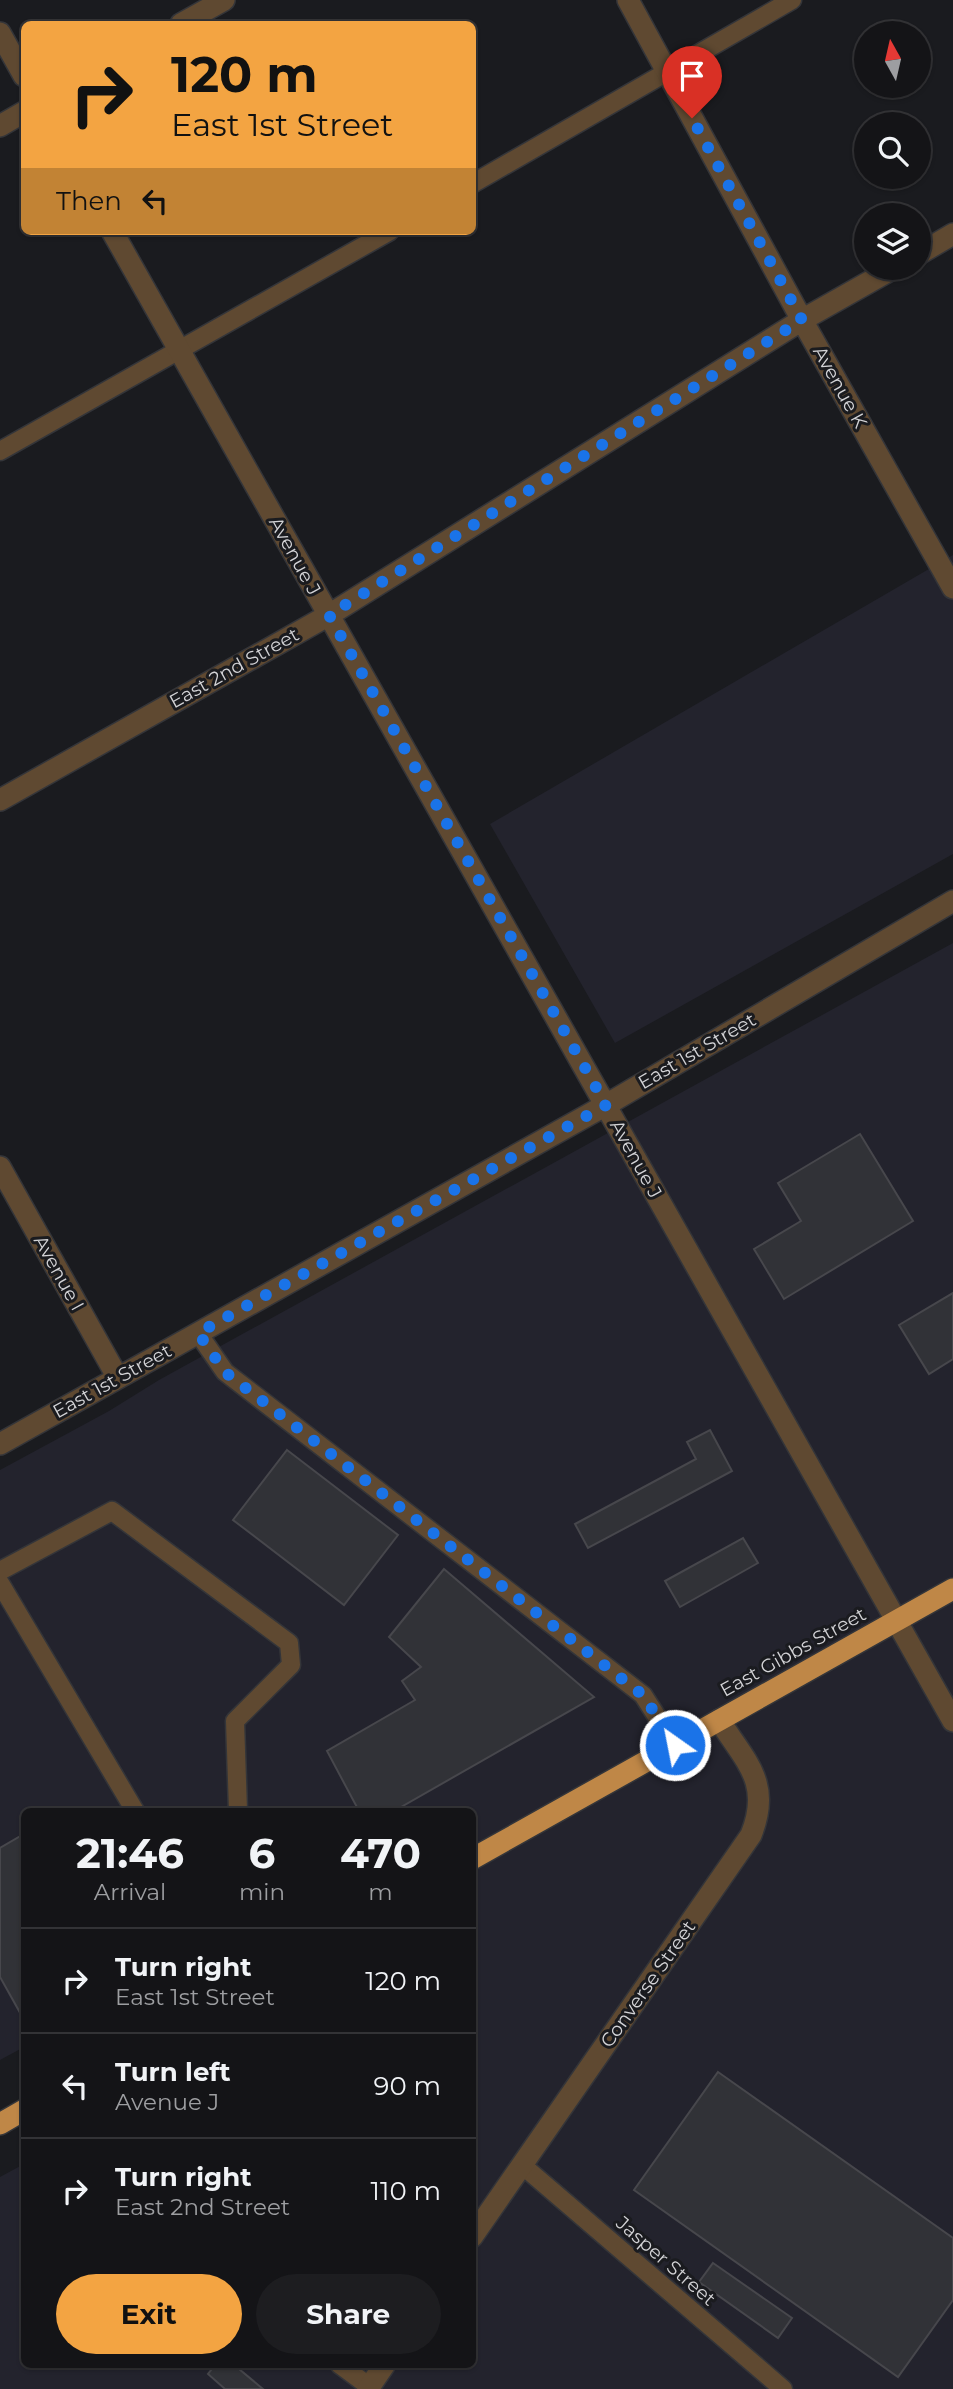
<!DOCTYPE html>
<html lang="en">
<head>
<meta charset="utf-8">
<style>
  body { margin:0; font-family:Montserrat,sans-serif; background:#1d1d20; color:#f1f3f6; height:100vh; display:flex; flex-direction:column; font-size:26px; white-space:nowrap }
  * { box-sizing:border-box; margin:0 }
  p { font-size:23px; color:#9d9ea1 }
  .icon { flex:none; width:38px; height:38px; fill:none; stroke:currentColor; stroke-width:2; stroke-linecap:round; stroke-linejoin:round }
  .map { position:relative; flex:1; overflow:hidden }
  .side { position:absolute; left:21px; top:1808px; width:455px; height:560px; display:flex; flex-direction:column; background:#141417; border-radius:10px; box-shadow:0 2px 5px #0004,0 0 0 2px #333336 }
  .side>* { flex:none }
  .guide { position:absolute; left:21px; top:21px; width:455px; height:214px; border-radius:10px; box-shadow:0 2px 5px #0004,0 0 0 2px #333336; background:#f3a442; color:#111; overflow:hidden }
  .needle { width:46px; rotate:352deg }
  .controls { position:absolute; left:854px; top:21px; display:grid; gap:14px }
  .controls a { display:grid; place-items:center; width:77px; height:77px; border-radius:50%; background:#141417; box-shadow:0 2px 5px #0004,0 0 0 2px #333336; font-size:35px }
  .pin { position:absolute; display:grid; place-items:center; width:60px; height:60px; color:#fff; margin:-72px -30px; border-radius:50% 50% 50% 0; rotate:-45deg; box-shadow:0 0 7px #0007 }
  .pin .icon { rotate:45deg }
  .me { position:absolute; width:77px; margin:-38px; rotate:327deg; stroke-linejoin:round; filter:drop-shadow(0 0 5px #0008) }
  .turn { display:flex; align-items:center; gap:24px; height:147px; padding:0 35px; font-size:32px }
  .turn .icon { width:91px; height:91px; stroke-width:2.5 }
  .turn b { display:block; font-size:49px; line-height:60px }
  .then { display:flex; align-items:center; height:66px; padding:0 35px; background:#0003; gap:14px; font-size:26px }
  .eta { display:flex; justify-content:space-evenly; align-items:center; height:119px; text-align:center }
  .eta b { font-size:42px; font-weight:700; line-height:49px }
  .cta { display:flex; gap:14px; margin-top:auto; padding:14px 35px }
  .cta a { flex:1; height:80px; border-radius:42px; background:#f3a442; color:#111; font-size:28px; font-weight:700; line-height:80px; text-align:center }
  .cta a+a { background:#1d1d20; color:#f1f3f6 }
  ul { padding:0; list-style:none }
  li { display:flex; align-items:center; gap:21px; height:105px; padding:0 35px; border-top:2px solid #333336 }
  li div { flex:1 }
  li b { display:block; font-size:26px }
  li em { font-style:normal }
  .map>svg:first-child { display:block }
  .built { fill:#23232d }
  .building { fill:#313237; stroke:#47474c; stroke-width:2 }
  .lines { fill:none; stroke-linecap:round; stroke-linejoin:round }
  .lane-casing { stroke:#343539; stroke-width:21 }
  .street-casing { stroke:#343539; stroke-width:24 }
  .highway-casing { stroke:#343539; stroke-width:24 }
  .lane { stroke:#5f4931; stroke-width:18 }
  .street { stroke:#5f4931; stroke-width:21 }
  .highway { stroke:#bf8747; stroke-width:21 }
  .route { stroke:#1a73e8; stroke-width:12; stroke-dasharray:0 21.6 }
  .labels { text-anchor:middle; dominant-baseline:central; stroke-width:6; stroke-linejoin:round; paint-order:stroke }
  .street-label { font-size:19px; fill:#d3d3d6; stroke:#1a1b1f }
</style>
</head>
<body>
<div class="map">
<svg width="953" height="2389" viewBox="0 0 953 2389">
  <rect width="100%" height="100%" fill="#1a1b1f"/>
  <path class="built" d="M953 555V854L615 1043 490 824Z
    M953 943V2389H0V2177L24 2164V2364H472V1811H24V2047L0 2060V1470L109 1411 159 1380Z"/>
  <path class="building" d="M860 1134 913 1221 784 1299 754 1249 801 1221 778 1183Z
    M953 1293V1359L929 1374 899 1325Z
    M710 1430 732 1471 588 1548 575 1524 696 1459 687 1442Z
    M287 1450 398 1535 344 1605 233 1520Z
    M743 1538 758 1563 680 1607 665 1581Z
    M444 1569 594 1697 394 1811H359L327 1751 415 1700 402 1681 421 1667 389 1637Z
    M24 1834V2017L23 2018 0 1977V1848Z
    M718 2072 953 2238V2300L898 2377 634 2190Z
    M713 2263 792 2318 778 2338 699 2282Z
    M216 2364H233L263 2389H225L208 2374Z"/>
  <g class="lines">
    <defs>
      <path id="lane" d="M472 184 792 0
        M0 451 390 231
        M198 1333 225 1372 643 1695 675 1745
        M0 1571 112 1511 289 1643 291 1665 235 1721 238 1810 236 1811
        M0 1583 135 1811
        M522 2165 783 2389
        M339 2364 370 2387"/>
      <path id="street" d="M628 0 802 320 953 588
        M181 24 224 0
        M0 33 24 76
        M0 126 24 112
        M112 231 953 1721
        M919 254 953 234
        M0 800 329 615 802 320 894 268
        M0 1167 118 1378
        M0 1444 606 1105 953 901
        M472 2237 751 1835C772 1783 746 1762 719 1720
        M368 2389 385 2364"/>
      <path id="highway" d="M472 1859 953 1589
        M0 2124 24 2110"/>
    </defs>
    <use href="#lane" class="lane-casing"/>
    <use href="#street" class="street-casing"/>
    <use href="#highway" class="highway-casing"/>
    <use href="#lane" class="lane"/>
    <use href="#street" class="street"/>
    <use href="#highway" class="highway"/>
  </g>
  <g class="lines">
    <path class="route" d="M675 1745 643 1695 225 1372 198 1333 606 1105 329 615 802 320 692 118"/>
  </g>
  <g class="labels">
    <g class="street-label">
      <text transform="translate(840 387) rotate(61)">Avenue K</text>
      <text transform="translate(295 556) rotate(61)">Avenue J</text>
      <text transform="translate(234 668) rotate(-29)">East 2nd Street</text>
      <text transform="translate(697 1051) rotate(-30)">East 1st Street</text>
      <text transform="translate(636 1159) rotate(61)">Avenue J</text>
      <text transform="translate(59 1273) rotate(61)">Avenue I</text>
      <text transform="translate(112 1381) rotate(-29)">East 1st Street</text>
      <text transform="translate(793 1652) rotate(-29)">East Gibbs Street</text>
      <text transform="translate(648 1984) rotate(-55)">Converse Street</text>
      <text transform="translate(666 2261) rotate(41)">Jasper Street</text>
    </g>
  </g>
</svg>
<div class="controls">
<a><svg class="needle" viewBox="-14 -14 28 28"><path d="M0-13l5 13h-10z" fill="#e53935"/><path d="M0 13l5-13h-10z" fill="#9d9ea1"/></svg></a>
<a><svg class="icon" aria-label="search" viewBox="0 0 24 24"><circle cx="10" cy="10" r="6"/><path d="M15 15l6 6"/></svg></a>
<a><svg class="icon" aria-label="layers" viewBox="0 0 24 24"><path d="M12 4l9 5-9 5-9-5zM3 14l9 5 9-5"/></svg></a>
</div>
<div class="pin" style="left:692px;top:118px;background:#d93025"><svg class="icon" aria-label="arrive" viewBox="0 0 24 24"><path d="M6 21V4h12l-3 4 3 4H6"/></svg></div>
<svg class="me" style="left:675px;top:1745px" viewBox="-20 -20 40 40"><circle r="17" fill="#1a73e8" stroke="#fff" stroke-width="3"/><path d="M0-11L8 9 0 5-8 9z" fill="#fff"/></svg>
<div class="guide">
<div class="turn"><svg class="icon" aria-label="right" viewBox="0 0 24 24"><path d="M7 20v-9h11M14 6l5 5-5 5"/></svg><div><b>120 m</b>East 1st Street</div></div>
<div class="then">Then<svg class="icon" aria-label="left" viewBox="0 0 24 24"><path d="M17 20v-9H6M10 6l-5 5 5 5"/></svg></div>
</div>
<section class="side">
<div class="eta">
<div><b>21:46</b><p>Arrival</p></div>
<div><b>6</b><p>min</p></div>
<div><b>470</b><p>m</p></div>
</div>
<ul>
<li><svg class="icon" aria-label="right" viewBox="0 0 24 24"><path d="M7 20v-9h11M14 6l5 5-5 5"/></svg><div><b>Turn right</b><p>East 1st Street</p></div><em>120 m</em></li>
<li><svg class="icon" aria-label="left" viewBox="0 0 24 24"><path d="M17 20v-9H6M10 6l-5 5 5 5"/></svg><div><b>Turn left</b><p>Avenue J</p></div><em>90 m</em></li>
<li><svg class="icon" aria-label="right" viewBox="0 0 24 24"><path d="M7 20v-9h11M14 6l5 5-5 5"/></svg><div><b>Turn right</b><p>East 2nd Street</p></div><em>110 m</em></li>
</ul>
<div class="cta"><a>Exit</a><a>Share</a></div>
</section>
</div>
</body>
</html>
